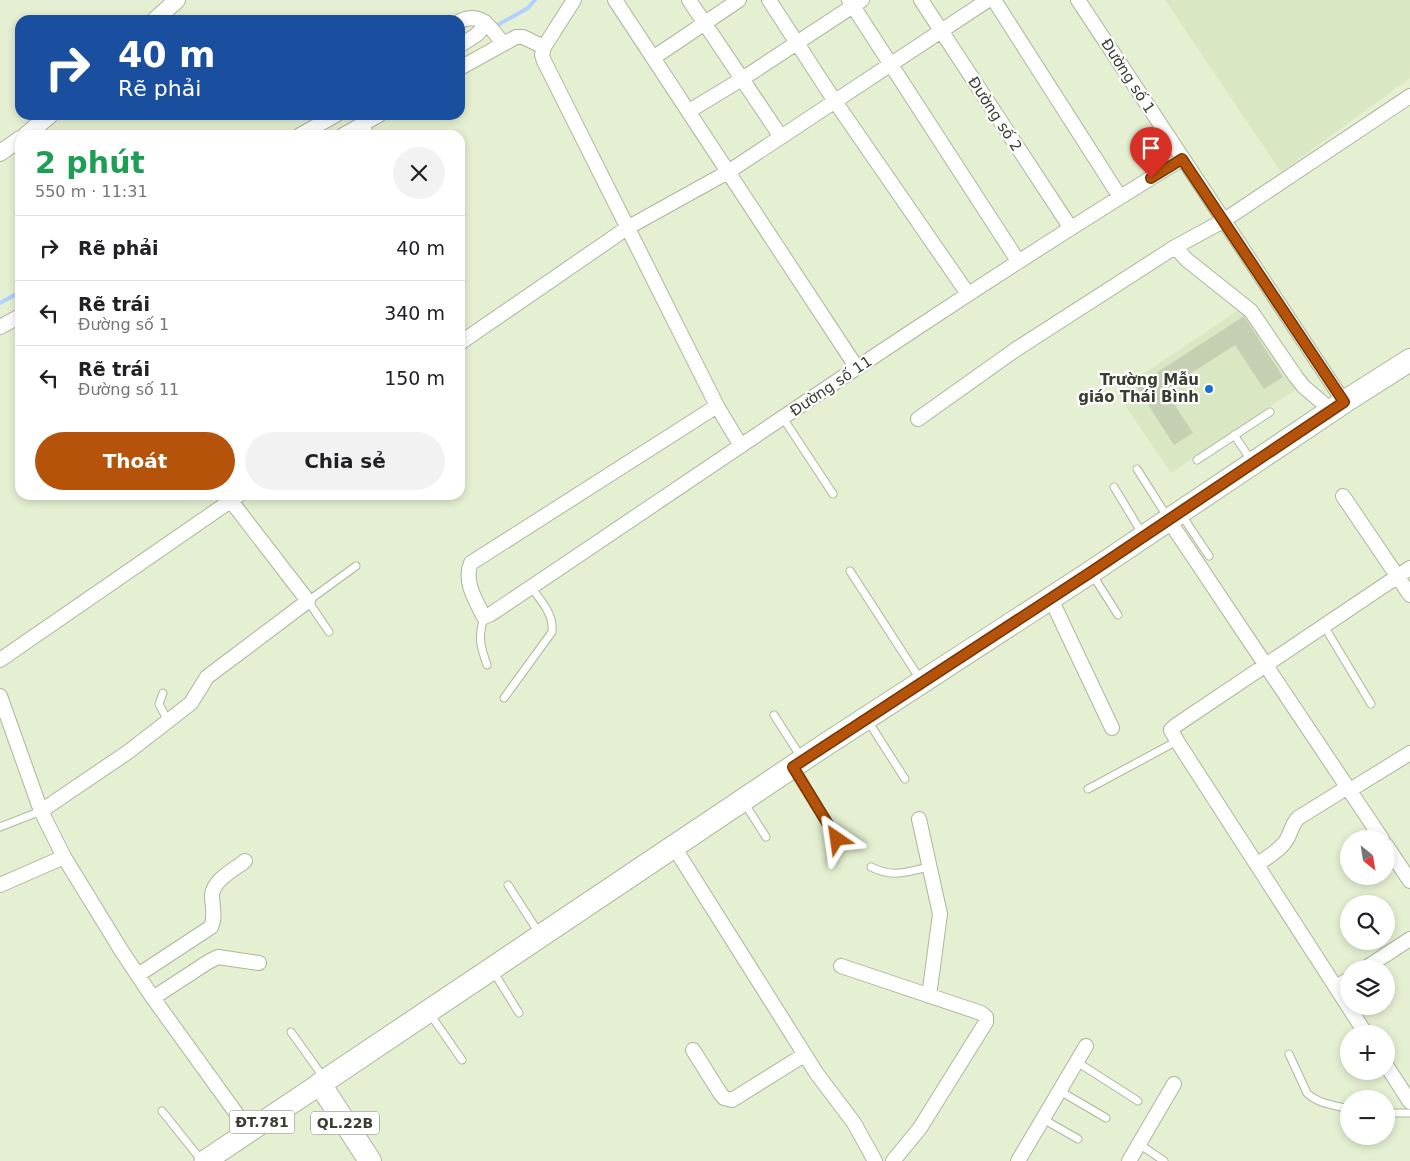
<!DOCTYPE html>
<html lang="vi">
<head>
<meta charset="utf-8">
<style>
  body { margin:0; font-family:"DejaVu Sans",sans-serif; background:#f2f2f2; color:#202124; height:100vh; display:flex; flex-direction:column; font-size:19px; white-space:nowrap }
  * { box-sizing:border-box; margin:0 }
  p { font-size:16px; color:#757577 }
  .icon { flex:none; width:28px; height:28px; fill:none; stroke:currentColor; stroke-width:2; stroke-linecap:round; stroke-linejoin:round }
  .map { position:relative; flex:1; overflow:hidden }
  .sheet { position:absolute; left:15px; top:130px; width:450px; height:370px; display:flex; flex-direction:column; background:#fff; border-radius:15px; box-shadow:0 2px 8px #0003 }
  .sheet>* { flex:none }
  .banner { position:absolute; left:15px; top:15px; width:450px; height:105px; border-radius:15px; box-shadow:0 2px 8px #0003; background:#1a4fa0; color:#fff; overflow:hidden }
  .needle { width:32px; rotate:150deg }
  .fabs { position:absolute; left:1340px; top:830px; display:grid; gap:10px }
  .fabs a { display:grid; place-items:center; width:55px; height:55px; border-radius:50%; background:#fff; box-shadow:0 2px 8px #0003; font-size:25px }
  .pin { position:absolute; display:grid; place-items:center; width:42px; height:42px; color:#fff; margin:-51px -21px; border-radius:50% 50% 50% 0; rotate:-45deg; box-shadow:0 0 5px #0007 }
  .pin .icon { rotate:45deg }
  .me { position:absolute; width:55px; margin:-28px; rotate:328deg; stroke-linejoin:round; filter:drop-shadow(0 0 4px #0008) }
  .turn { display:flex; align-items:center; gap:18px; height:105px; padding:0 20px; font-size:22px }
  .turn .icon { width:65px; height:65px; stroke-width:2.5 }
  .turn b { display:block; font-size:35px; line-height:42px }
  .round { display:grid; place-items:center; flex:none; width:52px; height:52px; border-radius:26px; background:#f2f2f2 }
  .summary { display:flex; align-items:center; justify-content:space-between; height:85px; padding:0 20px }
  h1 { font-size:30px; font-weight:700; line-height:38px; color:#1e9e55 }
  .action { display:flex; gap:10px; margin-top:auto; padding:10px 20px }
  .action a { flex:1; height:58px; border-radius:30px; background:#b45309; color:#fff; font-size:20px; font-weight:700; line-height:58px; text-align:center }
  .action a+a { background:#f2f2f2; color:#202124 }
  ul { padding:0; list-style:none }
  li { display:flex; align-items:center; gap:15px; height:65px; padding:0 20px; border-top:1px solid #e0e0e0 }
  li div { flex:1 }
  li b { display:block; font-size:19px }
  li em { font-style:normal }
  .map>svg:first-child { display:block }
  .built { fill:#d9e7c2 }
  .lines { fill:none; stroke-linecap:round; stroke-linejoin:round }
  .stream { stroke:#b1d0fe; stroke-width:4 }
  .building { fill:#c5d0b2 }
  .service-casing { stroke:#acb79a; stroke-width:9 }
  .minor-casing { stroke:#acb79a; stroke-width:16 }
  .tertiary-casing { stroke:#acb79a; stroke-width:18 }
  .primary-casing { stroke:#acb79a; stroke-width:23 }
  .trunk-casing { stroke:#acb79a; stroke-width:24 }
  .service { stroke:#fff; stroke-width:7 }
  .minor { stroke:#fff; stroke-width:14 }
  .tertiary { stroke:#fff; stroke-width:16 }
  .primary { stroke:#fff; stroke-width:21 }
  .trunk { stroke:#fff; stroke-width:22 }
  .route-casing { stroke:#753606; stroke-width:12 }
  .route { stroke:#b45309; stroke-width:9 }
  .poi-dot { fill:#216dd8; stroke:#fff; stroke-width:2 }
  .labels { text-anchor:middle; dominant-baseline:central; stroke-width:4.5; stroke-linejoin:round; paint-order:stroke }
  .shield { fill:#fff; stroke:#757870; stroke-width:1 }
  .shield-label { font-size:14px; font-weight:bold; fill:#3a3e32 }
  .street-label { font-size:15px; fill:#3a3e32; stroke:#fff }
  .poi-label { font-size:15px; font-weight:bold; fill:#3a3e32; stroke:#fff; text-anchor:end }
</style>
</head>
<body>
<div class="map">
<svg width="1410" height="1161" viewBox="0 0 1410 1161">
  <rect width="100%" height="100%" fill="#e5f0d2"/>
  <path class="built" d="M1165 0H1410V78L1281 172Z
    M1246 305 1301 386 1171 473 1116 392Z"/>
  <g class="lines">
    <path class="stream" d="M494 27 528 8 535 0
      M0 303 20 292"/>
  </g>
  <path class="building" d="M1244 316 1283 377 1264 389 1235 345 1165 390 1193 433 1174 445 1136 386Z"/>
  <g class="lines">
    <defs>
      <path id="service" d="M364 123 371 135
        M783 418 833 494
        M1234 435 1251 460
        M1197 460 1270 412
        M1137 469 1168 518
        M1114 487 1143 535
        M1181 514 1209 556
        M850 571 920 679
        M1092 574 1118 615
        M484 617C478 638 480 645 487 665
        M1324 626 1371 704
        M329 632 308 601 356 566
        M163 693 159 704 168 721
        M504 698 552 632C554 614 541 601 531 587
        M774 715 801 757
        M868 721 905 779
        M794 769 837 839
        M1088 789 1177 741
        M745 804 766 837
        M0 827 41 811
        M871 867C894 878 905 872 929 867
        M508 885 539 933
        M493 971 519 1013
        M430 1014 462 1060
        M291 1032 324 1078
        M1289 1054 1307 1093C1318 1104 1334 1105 1349 1109
        M1077 1062 1138 1101
        M1060 1091 1106 1118
        M162 1111 202 1161
        M1386 1113H1410
        M1043 1119 1078 1139
        M1139 1144 1164 1161"/>
      <path id="minor" d="M574 0 544 47 542 55 544 61 717 406
        M615 0 857 368
        M689 0 781 137
        M769 0 834 100 968 294
        M849 0 1018 261
        M921 0 1070 227
        M994 0 1120 197
        M1078 0 1344 402
        M460 21C482 11 492 29 503 44
        M460 45C471 38 481 35 485 22
        M653 58 739 0
        M460 68 516 37H523L544 47
        M689 111 742 79 862 0
        M300 135 336 115
        M343 135 379 115
        M1175 247 1187 260 1251 311 1296 377 1304 387 1331 410
        M0 327 20 316
        M460 343 627 228 728 172 988 0
        M918 419 1015 350 1175 247 1223 221 1410 96
        M741 446 717 406 471 563C463 581 476 601 484 617L491 614C720 461 946 303 1182 159
        M1343 496 1410 595
        M1168 519 1382 839
        M1050 597 1112 728
        M0 660 239 495
        M0 696 41 811 64 857 121 950 153 998 249 1131
        M1350 790 1410 753
        M41 811 128 752 168 721 191 703 207 677 308 601 231 501
        M919 819 940 914 929 996
        M1386 845 1410 881
        M674 847 817 1074 854 1123 875 1161
        M1257 865C1267 857 1281 850 1287 839 1291 832 1292 824 1298 818L1348 787
        M0 885 64 857
        M841 966 981 1013 986 1017V1022L920 1128 893 1161
        M1364 969 1410 939
        M138 975 211 927C216 916 212 906 212 895 213 880 235 869 245 861
        M1336 987 1349 979
        M153 998 208 962 218 957 259 963
        M1366 1034 1177 741 1171 730 1175 726 1410 568
        M693 1050 720 1093 724 1098 732 1100 804 1055
        M1386 1065 1410 1102
        M1018 1161 1086 1046
        M1129 1161 1174 1084"/>
      <path id="tertiary" d="M155 20 177 0
        M26 135 50 115
        M0 153 20 139"/>
      <path id="primary" d="M205 1161 320 1084"/>
      <path id="trunk" d="M370 1161 320 1084 822 747 1091 572 1344 402 1410 360"/>
    </defs>
    <use href="#service" class="service-casing"/>
    <use href="#minor" class="minor-casing"/>
    <use href="#tertiary" class="tertiary-casing"/>
    <use href="#primary" class="primary-casing"/>
    <use href="#trunk" class="trunk-casing"/>
    <use href="#service" class="service"/>
    <use href="#minor" class="minor"/>
    <use href="#tertiary" class="tertiary"/>
    <use href="#primary" class="primary"/>
    <use href="#trunk" class="trunk"/>
  </g>
  <g class="lines">
    <defs>
      <path id="route" d="M837 839 793 767 1091 572 1344 402 1182 159 1151 178"/>
    </defs>
    <use href="#route" class="route-casing"/>
    <use href="#route" class="route"/>
  </g>
  <circle class="poi-dot" cx="1209" cy="389" r="5"/>
  <g class="labels">
    <g class="shield">
      <rect x="229.5" y="1110.5" width="65" height="23" rx="4"/>
      <rect x="311" y="1111.5" width="68" height="23" rx="4"/>
    </g>
    <g class="shield-label">
      <text x="262" y="1122">ĐT.781</text>
      <text x="345" y="1123">QL.22B</text>
    </g>
    <g class="street-label">
      <text transform="translate(1128 76) rotate(57)">Đường số 1</text>
      <text transform="translate(995 114) rotate(57)">Đường số 2</text>
      <text transform="translate(831 386) rotate(-34)">Đường số 11</text>
    </g>
    <g class="poi-label">
      <text x="1199" y="380">Trường Mẫu<tspan x="1199" dy="17">giáo Thái Bình</tspan></text>
    </g>
  </g>
</svg>
<div class="fabs">
<a><svg class="needle" viewBox="-14 -14 28 28"><path d="M0-13l5 13h-10z" fill="#e53935"/><path d="M0 13l5-13h-10z" fill="#757577"/></svg></a>
<a><svg class="icon" aria-label="search" viewBox="0 0 24 24"><circle cx="10" cy="10" r="6"/><path d="M15 15l6 6"/></svg></a>
<a><svg class="icon" aria-label="layers" viewBox="0 0 24 24"><path d="M12 4l9 5-9 5-9-5zM3 14l9 5 9-5"/></svg></a>
<a>+</a>
<a>−</a>
</div>
<div class="pin" style="left:1151px;top:178px;background:#d93025"><svg class="icon" aria-label="arrive" viewBox="0 0 24 24"><path d="M6 21V4h12l-3 4 3 4H6"/></svg></div>
<svg class="me" style="left:837px;top:839px" viewBox="-20 -20 40 40"><path d="M0-17L14 15 0 8-14 15z" fill="#b45309" stroke="#fff" stroke-width="4"/></svg>
<div class="banner">
<div class="turn"><svg class="icon" aria-label="right" viewBox="0 0 24 24"><path d="M7 20v-9h11M14 6l5 5-5 5"/></svg><div><b>40 m</b>Rẽ phải</div></div>
</div>
<section class="sheet">
<div class="summary"><div><h1>2 phút</h1><p>550 m · 11:31</p></div><a class="round"><svg class="icon" aria-label="close" viewBox="0 0 24 24"><path d="M6 6l12 12M18 6L6 18"/></svg></a></div>
<ul>
<li><svg class="icon" aria-label="right" viewBox="0 0 24 24"><path d="M7 20v-9h11M14 6l5 5-5 5"/></svg><div><b>Rẽ phải</b></div><em>40 m</em></li>
<li><svg class="icon" aria-label="left" viewBox="0 0 24 24"><path d="M17 20v-9H6M10 6l-5 5 5 5"/></svg><div><b>Rẽ trái</b><p>Đường số 1</p></div><em>340 m</em></li>
<li><svg class="icon" aria-label="left" viewBox="0 0 24 24"><path d="M17 20v-9H6M10 6l-5 5 5 5"/></svg><div><b>Rẽ trái</b><p>Đường số 11</p></div><em>150 m</em></li>
</ul>
<div class="action"><a>Thoát</a><a>Chia sẻ</a></div>
</section>
</div>
</body>
</html>
